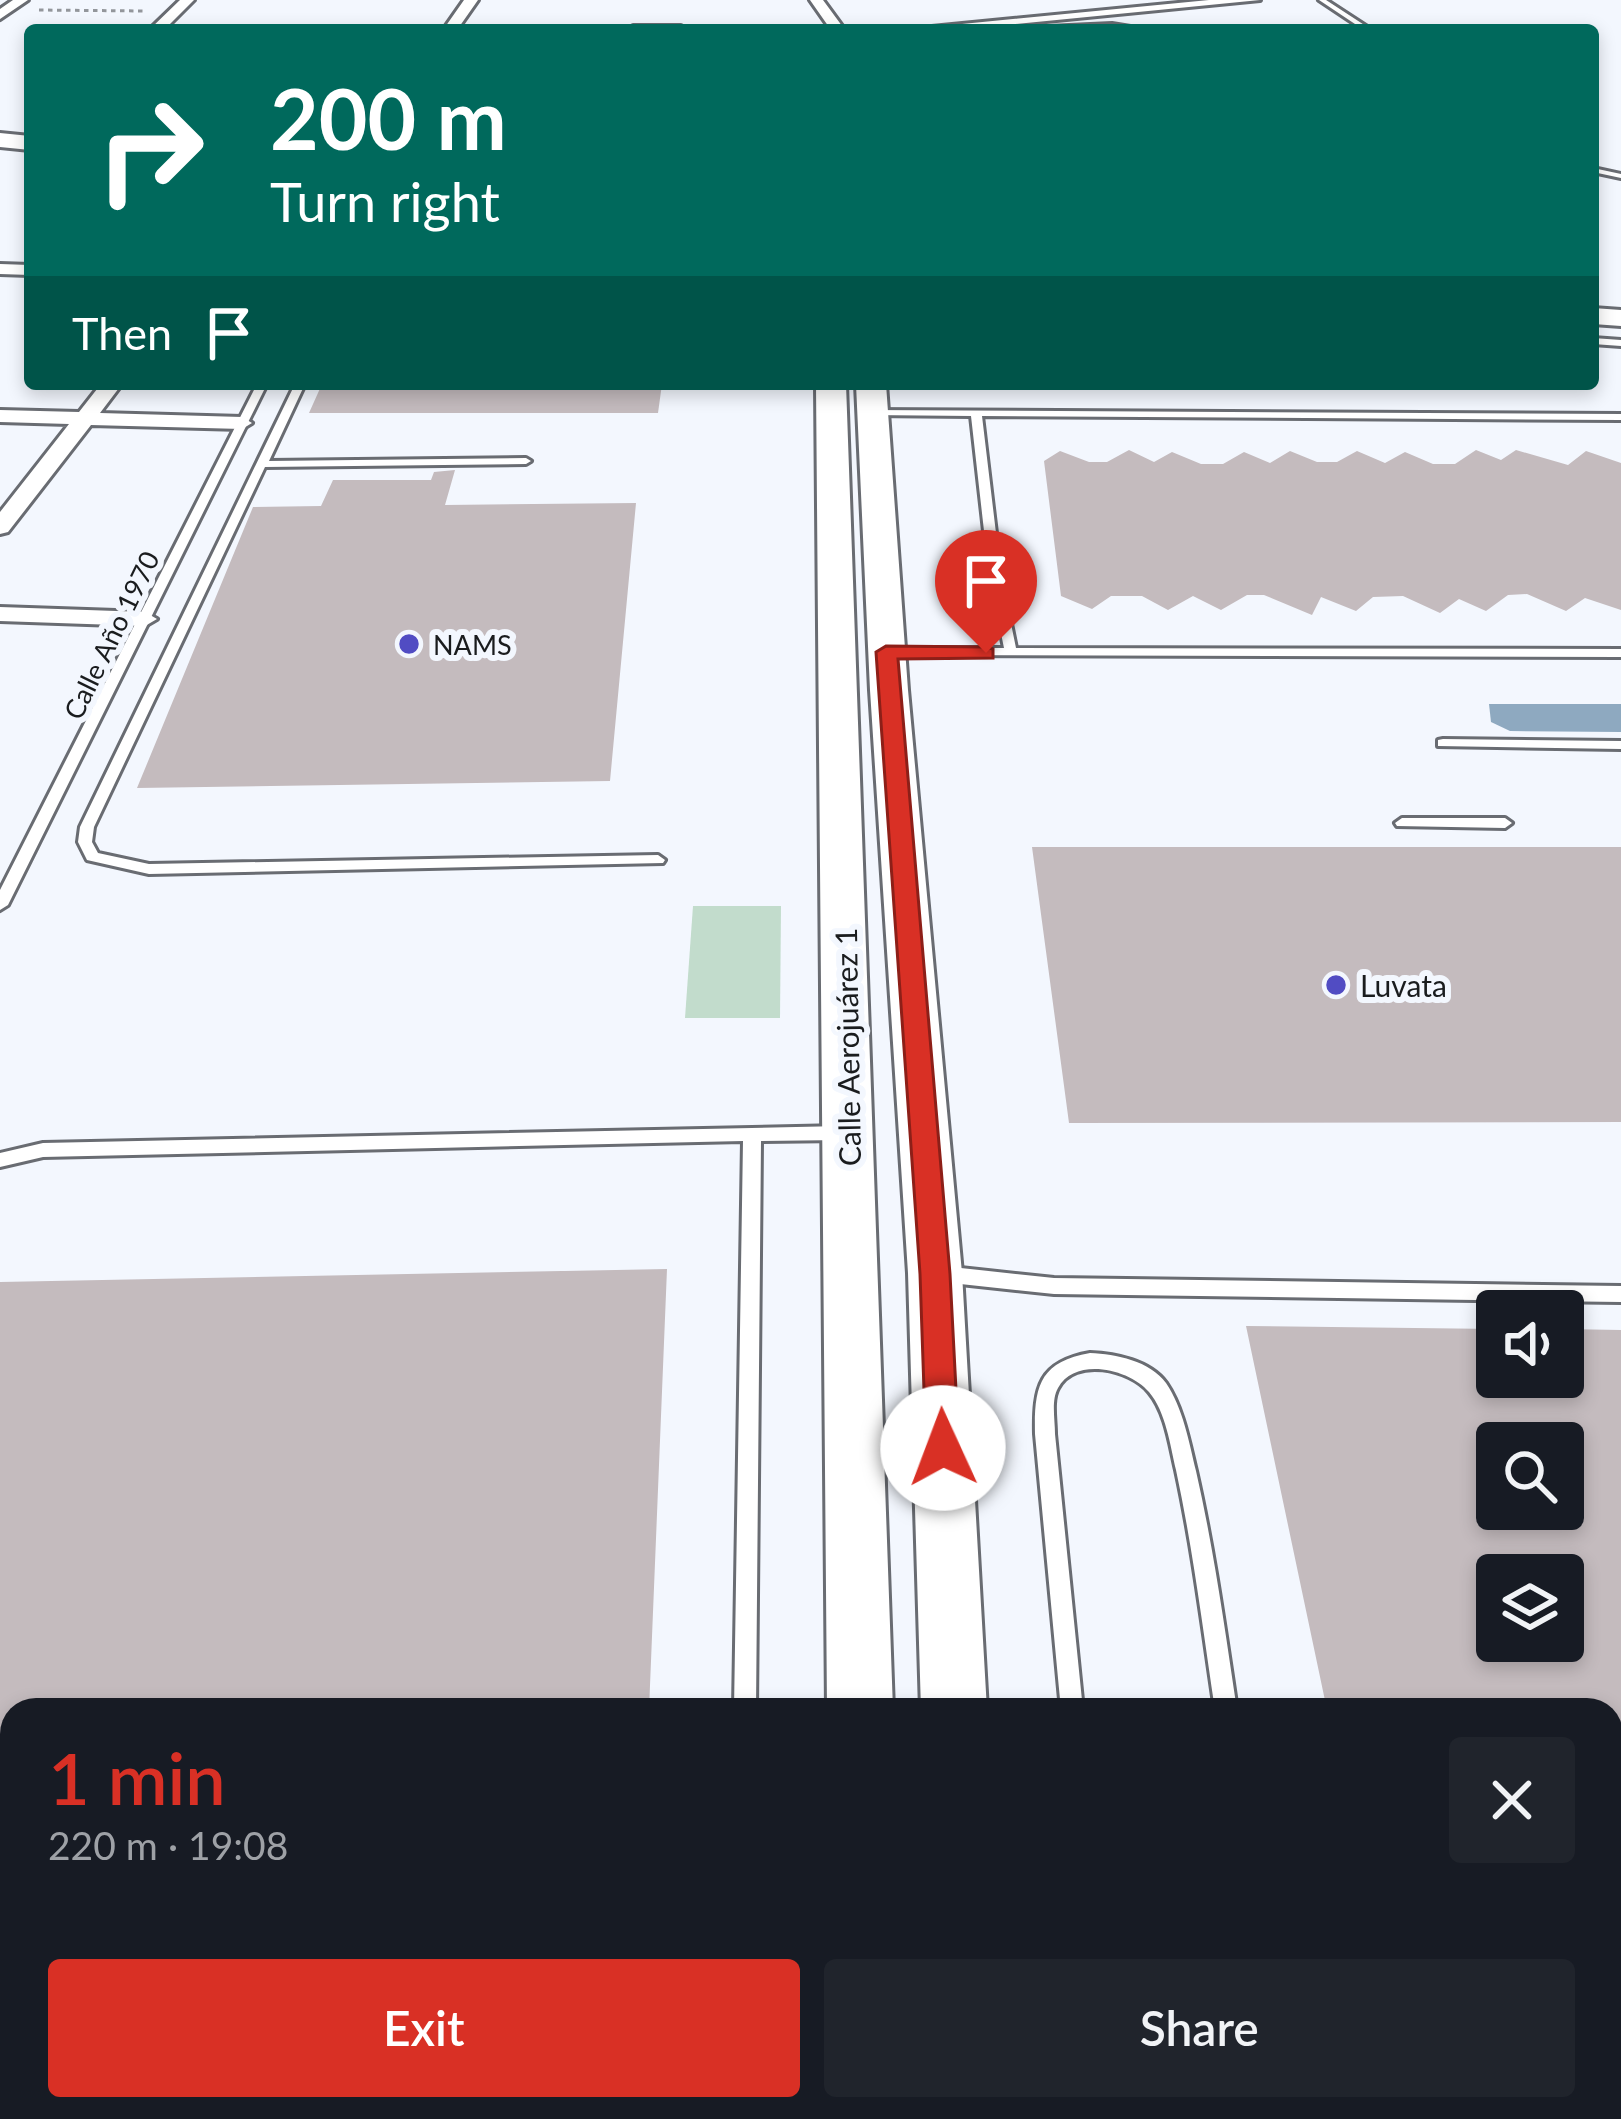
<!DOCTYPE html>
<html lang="en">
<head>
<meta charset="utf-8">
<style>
  body { margin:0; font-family:Lato,sans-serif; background:#20242c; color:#f1f3f6; height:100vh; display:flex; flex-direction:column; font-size:45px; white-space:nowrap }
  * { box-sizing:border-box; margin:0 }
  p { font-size:39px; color:#9ea1a6 }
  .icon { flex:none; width:66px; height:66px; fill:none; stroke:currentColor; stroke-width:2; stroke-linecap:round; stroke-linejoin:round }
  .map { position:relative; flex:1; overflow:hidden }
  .sheet { position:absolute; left:0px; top:1698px; width:1623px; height:423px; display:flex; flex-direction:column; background:#171b24; border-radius:36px 36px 0 0; box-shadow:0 6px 18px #0003 }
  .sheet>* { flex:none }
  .banner { position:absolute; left:24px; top:24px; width:1575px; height:366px; border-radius:12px; box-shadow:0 6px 18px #0003; background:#00695c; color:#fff; overflow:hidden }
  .buttons { position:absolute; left:1476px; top:1290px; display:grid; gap:24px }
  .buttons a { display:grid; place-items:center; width:108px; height:108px; border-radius:12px; background:#171b24; box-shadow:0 6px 18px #0003; font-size:60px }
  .pin { position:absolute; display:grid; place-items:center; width:102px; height:102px; color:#fff; margin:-123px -51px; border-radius:50% 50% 50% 0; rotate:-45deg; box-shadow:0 0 12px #0007 }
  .pin .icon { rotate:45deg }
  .me { position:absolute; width:132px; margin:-66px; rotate:358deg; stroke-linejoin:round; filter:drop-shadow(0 0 9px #0008) }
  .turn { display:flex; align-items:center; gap:42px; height:252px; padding:0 48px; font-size:54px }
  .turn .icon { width:156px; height:156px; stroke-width:2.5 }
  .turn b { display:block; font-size:84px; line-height:102px }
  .then { display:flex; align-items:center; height:114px; padding:0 48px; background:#0003; gap:24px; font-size:45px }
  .round { display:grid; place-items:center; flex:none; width:126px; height:126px; border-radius:12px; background:#20242c }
  .summary { display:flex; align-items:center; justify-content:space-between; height:204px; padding:0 48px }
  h1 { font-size:72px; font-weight:600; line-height:90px; color:#d93025 }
  .cta { display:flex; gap:24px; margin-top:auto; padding:24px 48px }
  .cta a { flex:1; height:138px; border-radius:12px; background:#d93025; color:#fff; font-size:48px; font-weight:600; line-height:138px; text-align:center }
  .cta a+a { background:#20242c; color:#f1f3f6 }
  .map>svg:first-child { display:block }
  .green { fill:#c2dccc }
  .water { fill:#8ea9c0 }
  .building { fill:#c4bbbe; fill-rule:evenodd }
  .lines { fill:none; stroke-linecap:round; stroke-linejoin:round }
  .lane-casing { stroke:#696c72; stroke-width:6 }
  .street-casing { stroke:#696c72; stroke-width:6 }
  .secondary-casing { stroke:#696c72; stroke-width:6 }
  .path { stroke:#93969b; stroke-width:3; stroke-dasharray:4.5 4.5; stroke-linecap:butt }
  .lane { fill:#fff; fill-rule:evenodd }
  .street { fill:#fff; fill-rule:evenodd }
  .secondary { fill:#fff; fill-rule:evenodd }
  .route { fill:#d93025; stroke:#8d1f18; stroke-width:3 }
  .poi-dot { fill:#514cc3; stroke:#f3f7fe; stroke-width:4.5 }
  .labels { text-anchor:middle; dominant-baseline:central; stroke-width:12; stroke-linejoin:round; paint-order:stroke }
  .far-street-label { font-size:27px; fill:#1a1c1e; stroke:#f3f7fe }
  .far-poi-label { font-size:27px; fill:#1a1c1e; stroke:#f3f7fe; text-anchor:start }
  .poi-label { font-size:30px; fill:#1a1c1e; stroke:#f3f7fe; text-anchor:start }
  .street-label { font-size:30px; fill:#1a1c1e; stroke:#f3f7fe }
</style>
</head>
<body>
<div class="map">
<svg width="1621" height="2119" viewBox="0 0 1621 2119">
  <rect width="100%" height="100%" fill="#f3f7fe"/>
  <path class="green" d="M693 906H781L780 1018H685Z"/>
  <path class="water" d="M1489 704H1621V732L1510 731 1491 722Z"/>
  <path class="building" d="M322 384H662L658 413H309Z
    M1129 450 1154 462 1172 452 1201 464H1223L1244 452 1270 463 1290 451 1317 462H1337L1357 451 1385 463 1405 452 1433 464H1455L1476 450 1501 460 1516 450 1568 465 1586 451 1621 463V610L1585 598 1566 611 1527 594 1508 595 1486 611 1459 599 1440 613 1403 596 1373 597 1356 611 1321 597 1312 615 1264 595H1247L1221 610 1193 596 1168 610 1142 596H1111L1092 609 1061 596 1044 461 1060 451 1089 462H1107Z
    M455 470 445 505 636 503 610 781 137 788 253 507 321 506 333 480H431L434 472Z
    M1032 847H1621V1122L1069 1123Z
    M667 1269 649 1710H12V1756H0V1282Z
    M1246 1326 1497 1329V1377H1563V1329L1621 1330V1936H1611V1710H1327ZM1497 1443H1563V1509H1497ZM1497 1575H1563V1641H1497Z"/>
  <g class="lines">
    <defs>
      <path id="lane" d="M1319 0H1326L1372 30H1364Z
        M1112 24 1149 30H1023L1026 28Z
        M1593 168 1621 174V178L1593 172Z
        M1593 338 1621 340V346L1593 344Z
        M257 384H267L8 905 0 910V890Z
        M295 384H305L269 461 526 458 531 461 526 464 265 467 94 827 92 842 98 853 149 864 658 855 665 860 663 863 149 874 87 860 78 842 80 827Z
        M866 410 1621 414V420L982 416 1001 575 1016 648 1621 649V657L883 655V649L887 648H1004L989 575 971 416 870 415 865 412Z
        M1443 739 1621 741V749L1438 746V740Z
        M1402 818H1505L1512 823 1505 828 1397 826 1395 823Z
        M842 1126 848 1128 851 1133 848 1138 842 1140 761 1141 756 1710H734L743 1141 43 1157 0 1167V1153L43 1143Z
        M942 1266 1054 1278 1621 1286V1302L1054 1294 942 1282 935 1279 933 1274 935 1269Z
        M1090 1353C1116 1354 1150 1361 1166 1383 1183 1408 1189 1442 1196 1471 1214 1550 1225 1630 1237 1710H1215C1203 1630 1193 1549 1176 1470 1170 1445 1166 1412 1149 1392 1130 1369 1075 1356 1058 1388 1051 1400 1055 1420 1055 1434L1083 1710H1061L1035 1434C1034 1387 1039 1362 1090 1353Z
        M0 2043H12V2069H0Z
        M1139 2109H1165L1167 2119H1141Z
        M1364 2109H1436L1441 2119H1369Z"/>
      <path id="street" d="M13 0H28L0 19V9Z
        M180 0H194L164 30H149Z
        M464 0H478L457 30H443Z
        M810 0H823L845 30H831Z
        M1209 0H1260L955 30H901Z
        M633 26H681L688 30H626Z
        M0 264 30 265V275L0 274Z
        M101 384H122L100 413 242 417 252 423 242 429 91 425 8 532 0 534V512L69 424 0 422V410L79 412Z
        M0 607 145 612 157 619 145 626 0 621Z"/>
      <path id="secondary" d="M0 133 30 136V150L0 147Z
        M1593 308 1621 310V326L1593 324Z
        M816 384H846L893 1710H827Z
        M856 384H886L908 690 962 1273 987 1710H921L908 1273 870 690Z
        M845 2109H921L923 2119H845Z
        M941 2109H1017L1019 2119H941Z"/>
    </defs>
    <use href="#lane" class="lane-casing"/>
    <use href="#street" class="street-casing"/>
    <use href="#secondary" class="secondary-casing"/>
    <path class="path" d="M39 10 144 11"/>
    <use href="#lane" class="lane"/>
    <use href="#street" class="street"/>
    <use href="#secondary" class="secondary"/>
  </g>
  <path class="route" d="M986 647 993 649V658L898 659 950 1274 959 1448 954 1459 943 1463 931 1459 926 1448 920 1274 876 652 886 646Z"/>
  <g class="poi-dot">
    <circle cx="409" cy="644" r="12"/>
    <circle cx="1336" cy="985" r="12"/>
  </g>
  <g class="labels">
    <g class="far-street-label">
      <text transform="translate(111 635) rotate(-64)">Calle Año 1970</text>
    </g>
    <g class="far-poi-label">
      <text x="433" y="644">NAMS</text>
    </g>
    <g class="poi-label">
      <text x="1360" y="985">Luvata</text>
    </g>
    <g class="street-label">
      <text transform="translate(847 1047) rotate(-91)">Calle Aerojuárez 1</text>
    </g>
  </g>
</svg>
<div class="buttons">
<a><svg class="icon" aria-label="sound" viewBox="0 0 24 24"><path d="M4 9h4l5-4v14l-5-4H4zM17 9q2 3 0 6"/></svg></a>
<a><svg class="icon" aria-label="search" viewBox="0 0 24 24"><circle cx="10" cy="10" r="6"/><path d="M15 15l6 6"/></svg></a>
<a><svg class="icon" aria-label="layers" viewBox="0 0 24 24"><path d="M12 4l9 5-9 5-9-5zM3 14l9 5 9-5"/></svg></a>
</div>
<div class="pin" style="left:986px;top:653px;background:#d93025"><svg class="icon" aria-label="arrive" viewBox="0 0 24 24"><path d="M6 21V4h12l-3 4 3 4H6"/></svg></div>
<svg class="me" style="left:943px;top:1448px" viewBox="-20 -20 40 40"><circle r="19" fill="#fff"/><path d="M0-13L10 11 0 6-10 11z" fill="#d93025"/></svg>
<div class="banner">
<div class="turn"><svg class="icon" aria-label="right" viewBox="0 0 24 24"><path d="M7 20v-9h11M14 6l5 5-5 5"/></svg><div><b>200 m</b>Turn right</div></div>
<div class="then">Then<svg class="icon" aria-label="arrive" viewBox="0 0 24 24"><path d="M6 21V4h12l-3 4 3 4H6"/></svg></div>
</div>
<section class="sheet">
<div class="summary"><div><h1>1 min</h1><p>220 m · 19:08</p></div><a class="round"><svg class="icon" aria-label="close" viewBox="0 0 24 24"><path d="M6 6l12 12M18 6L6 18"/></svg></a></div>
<div class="cta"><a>Exit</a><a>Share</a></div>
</section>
</div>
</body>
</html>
